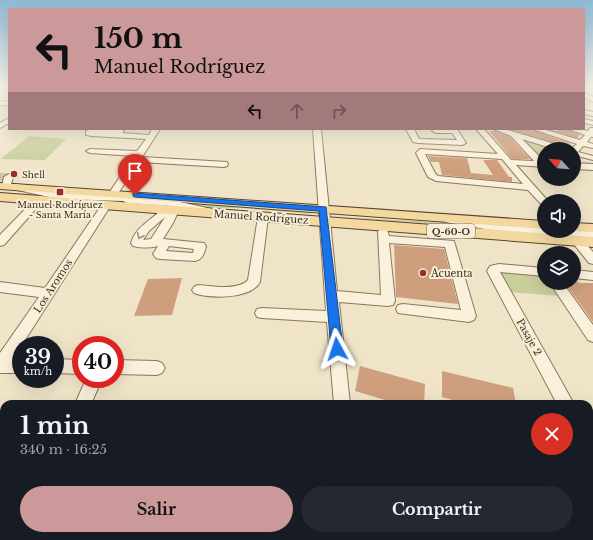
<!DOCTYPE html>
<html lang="es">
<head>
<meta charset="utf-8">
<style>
  body { margin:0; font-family:"Libre Baskerville",serif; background:#242831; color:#f1f3f6; height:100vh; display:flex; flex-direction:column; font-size:15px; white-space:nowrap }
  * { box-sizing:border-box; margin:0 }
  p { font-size:13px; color:#9ea1a6 }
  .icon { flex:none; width:22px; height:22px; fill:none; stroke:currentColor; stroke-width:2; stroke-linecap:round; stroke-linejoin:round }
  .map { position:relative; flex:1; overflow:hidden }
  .drawer { position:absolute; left:0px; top:400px; width:593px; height:140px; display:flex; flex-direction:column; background:#171b24; border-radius:12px 12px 0 0; box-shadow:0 4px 16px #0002 }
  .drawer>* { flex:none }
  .guide { position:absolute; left:8px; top:8px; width:577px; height:122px; border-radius:0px; box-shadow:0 4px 16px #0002; background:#cc999b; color:#111; overflow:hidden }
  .needle { width:26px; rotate:296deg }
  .fabs { position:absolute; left:537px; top:142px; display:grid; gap:8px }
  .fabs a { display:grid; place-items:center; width:44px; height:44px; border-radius:50%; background:#171b24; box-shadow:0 4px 16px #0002; font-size:20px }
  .speed { position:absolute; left:12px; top:336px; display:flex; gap:8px; font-size:20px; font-weight:700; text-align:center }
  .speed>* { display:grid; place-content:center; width:52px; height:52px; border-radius:50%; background:#171b24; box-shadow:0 4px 16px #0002; line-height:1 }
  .speed small { font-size:10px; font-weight:400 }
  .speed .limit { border:6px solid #d22; background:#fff; color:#111 }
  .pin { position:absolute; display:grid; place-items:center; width:34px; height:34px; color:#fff; margin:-41px -17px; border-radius:50% 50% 50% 0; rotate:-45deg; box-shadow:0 0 4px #0007 }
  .pin .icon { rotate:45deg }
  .me { position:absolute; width:44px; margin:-22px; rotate:355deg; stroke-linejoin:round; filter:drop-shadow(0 0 3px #0008) }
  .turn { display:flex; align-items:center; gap:14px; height:84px; padding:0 20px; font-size:18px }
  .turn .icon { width:52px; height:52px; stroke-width:2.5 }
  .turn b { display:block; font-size:28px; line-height:34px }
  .lanes { display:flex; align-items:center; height:38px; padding:0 20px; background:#0003; justify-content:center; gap:20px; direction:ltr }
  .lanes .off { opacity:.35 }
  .round { display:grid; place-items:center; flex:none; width:42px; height:42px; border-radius:21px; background:#242831 }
  .headline { display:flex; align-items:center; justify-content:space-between; height:68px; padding:0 20px }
  h1 { font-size:24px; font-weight:700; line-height:30px }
  .button { display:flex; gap:8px; margin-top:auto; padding:8px 20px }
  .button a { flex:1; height:46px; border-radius:24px; background:#cc999b; color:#111; font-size:16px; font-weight:700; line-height:46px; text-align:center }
  .button a+a { background:#242831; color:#f1f3f6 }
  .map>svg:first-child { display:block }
  .green { fill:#c9cf9b }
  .building { fill:#cf9f7d }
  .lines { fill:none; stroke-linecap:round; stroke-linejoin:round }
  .minor-tunnel { stroke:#ccc0a6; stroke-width:8; stroke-dasharray:8 4.5; stroke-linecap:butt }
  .minor-casing { stroke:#8d765c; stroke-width:2 }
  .major-casing { stroke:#5b4430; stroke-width:2 }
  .minor { fill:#faf1dc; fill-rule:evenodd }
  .major { fill:#f3d9a0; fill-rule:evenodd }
  .rail { stroke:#3d2e20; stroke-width:1.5; stroke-dasharray:4 4; stroke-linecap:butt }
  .oneway { stroke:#9c907e }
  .route { fill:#1a73e8; stroke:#114b97 }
  .poi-dot { fill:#9e2a2b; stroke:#f7eed8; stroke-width:1.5 }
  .labels { text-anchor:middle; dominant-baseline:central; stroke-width:4; stroke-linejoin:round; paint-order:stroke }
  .far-poi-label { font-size:9px; fill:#3d2e20; stroke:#f7eed8; text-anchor:start }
  .shield { fill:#f7eed8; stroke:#756857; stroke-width:1 }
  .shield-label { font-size:9px; font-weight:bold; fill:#3d2e20 }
  .street-label { font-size:10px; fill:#3d2e20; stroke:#f7eed8 }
  .poi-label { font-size:10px; fill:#3d2e20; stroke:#f7eed8; text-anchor:start }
</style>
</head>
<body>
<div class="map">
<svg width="593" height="540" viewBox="0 0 593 540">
  <rect width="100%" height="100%" fill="#f0e4c8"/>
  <path class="green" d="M29 136 66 139 45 160 1 159Z
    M519 137 559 149H544V163Z
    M179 203 312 213V214L240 208H207Z
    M337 217C387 220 437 220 486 228Z
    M501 273 544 276V283H552L560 296 509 292 499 275Z"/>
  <path class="building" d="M510 129H530L571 144 567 148 565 146Z
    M548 129 557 131V129H567L580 135 577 138Z
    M489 131H495L510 137 530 159H512Z
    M428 156 467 158 471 173 493 175 483 160H497L509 177H512V182L442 175 439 162H431Z
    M394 245 444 249 458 304 396 297Z
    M182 278 172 315 134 316 148 279Z
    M574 280H577L579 283H593V322L565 283H574Z
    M360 366 425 384 424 404H398L355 391Z
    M442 371 513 388 516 404H467L442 397Z"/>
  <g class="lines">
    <path class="minor-tunnel" d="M0 177H8"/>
    <defs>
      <path id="minor" d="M584 92 593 97V102L584 97Z
        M0 101 9 102V106L0 105Z
        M584 110 593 112V116L584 114Z
        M9 118V123L0 128V123Z
        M584 119 593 121V125L584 123Z
        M590 128H593V137H591L587 142 593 144V148L583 146 578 152 593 156V160L574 155V149H571L577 144 535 130 543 129 580 140 585 135 568 129H580L588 131Z
        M91 129H121L124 131 122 133 149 135 152 129H160L142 157 227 162 228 164 227 166 224 167 139 162 117 195H134L139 198 171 200 212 209 213 211 208 214 171 206 127 203 123 201 58 199 13 189 11 187 16 184 58 193 111 195 109 193 134 156 90 153 86 151 90 149 137 151 146 139 92 136 86 135V131Z
        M313 129H321L337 291 381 295 378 231 383 228 387 229 389 236 454 241 476 316 474 320 469 322 398 313 396 309 398 305 403 304 461 310 445 247 389 243 395 301 393 305 388 306 339 302 350 404H334L327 322 262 318 257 317 255 313 257 309 262 308 326 311Z
        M406 129H414L419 139 457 140 452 133H436L432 131 435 129H457L466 143 462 145 418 143 413 142Z
        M476 129H484L511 160 534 161 511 136 493 129H505L565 147 566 149H554L522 139 544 161V167L516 165 548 201H544V205L541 204 528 190 436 181 428 177 416 153 420 149 498 154ZM425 154 502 159 523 184 438 176 435 173Z
        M574 163 593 164V170L574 169Z
        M9 174 13 177 10 188H4L2 186 4 177Z
        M39 197 42 198 44 200 42 202 4 245 0 246V235L36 198Z
        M106 202 111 205 13 359H21V373H0V353L39 297 0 292V282L45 288 103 203Z
        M167 207 178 208 179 210 173 223 163 239 204 243 206 246C204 254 203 259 195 261L160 259 156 258 153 254 158 246C150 248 141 248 133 246L131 243C136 226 152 220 163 208ZM165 217 151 239 143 240 149 231ZM169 246 194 249 193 253 166 251Z
        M263 214 268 217 260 282C251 299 210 299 194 293L192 290 194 287 198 285C212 286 237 291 248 280L258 217Z
        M449 217 496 225 544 228V231H593V237H580L593 252V264L589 263 568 237H542L537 234 496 231 445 222 444 220 445 218Z
        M499 264 544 268V276L500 272 574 404H557L487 271 490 266Z
        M574 270 593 272V280L574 278Z
        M550 283H563L593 325V342L588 340Z
        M55 359 81 360V374L55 373Z
        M115 360 157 361 162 363 165 368 162 373 157 375 115 374Z
        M86 379H102L91 404H75Z
        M589 436 593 438V461L589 459Z
        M14 536H36L34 540H12Z
        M182 536H204V540H182Z
        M343 536H365L366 540H344Z"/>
      <path id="major" d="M0 183 544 221V229L0 189Z
        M0 193 593 237V247L0 201Z
        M574 223 593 224V232L573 231Z"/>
    </defs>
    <use href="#minor" class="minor-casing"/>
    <use href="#major" class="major-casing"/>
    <use href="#minor" class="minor"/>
    <use href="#major" class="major"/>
    <path class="rail" d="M589 87 593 88"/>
  </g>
  <defs><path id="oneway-chevron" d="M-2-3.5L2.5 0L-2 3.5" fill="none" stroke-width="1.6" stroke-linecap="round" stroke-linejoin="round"/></defs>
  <use class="oneway" href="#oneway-chevron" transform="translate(140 236) rotate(115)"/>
  <linearGradient id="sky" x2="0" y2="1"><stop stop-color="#8fbad6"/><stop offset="0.53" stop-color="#f8f3e6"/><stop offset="1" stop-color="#f8f3e6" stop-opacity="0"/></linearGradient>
  <rect width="593" height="163" fill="url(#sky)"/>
  <path class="route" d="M133 193 326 207 343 349 341 352 337 354 333 352 331 349 319 211 135 197 133 196Z"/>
  <g class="poi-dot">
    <circle cx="14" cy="174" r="4"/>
    <rect x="56" y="188" width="8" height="8" rx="2"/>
    <circle cx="423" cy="273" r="4"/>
  </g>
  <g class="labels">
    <g class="far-poi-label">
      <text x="22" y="174">Shell</text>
      <text x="60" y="204" text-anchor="middle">Manuel Rodríguez<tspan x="60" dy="10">- Santa María</tspan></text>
    </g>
    <rect class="shield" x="427" y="224" width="48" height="14" rx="3"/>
    <g class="shield-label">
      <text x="451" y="231">Q-60-O</text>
    </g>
    <g class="street-label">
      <text transform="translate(261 217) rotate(4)">Manuel Rodríguez</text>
      <text transform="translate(53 286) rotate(-57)">Los Aromos</text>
      <text transform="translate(529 337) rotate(61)">Pasaje 2</text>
    </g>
    <g class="poi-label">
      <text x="431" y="273">Acuenta</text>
    </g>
  </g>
</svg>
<div class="fabs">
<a><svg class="needle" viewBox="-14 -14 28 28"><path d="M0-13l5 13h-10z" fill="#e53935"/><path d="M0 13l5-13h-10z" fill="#9ea1a6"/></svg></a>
<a><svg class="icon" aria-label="sound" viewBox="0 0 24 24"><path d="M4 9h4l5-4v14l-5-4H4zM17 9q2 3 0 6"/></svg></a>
<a><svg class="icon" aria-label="layers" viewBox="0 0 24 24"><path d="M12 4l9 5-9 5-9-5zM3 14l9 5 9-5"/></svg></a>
</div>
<div class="speed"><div>39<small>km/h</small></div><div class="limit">40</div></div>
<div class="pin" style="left:135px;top:195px;background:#d93025"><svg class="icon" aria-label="arrive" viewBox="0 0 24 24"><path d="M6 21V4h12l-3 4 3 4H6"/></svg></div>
<svg class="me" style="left:337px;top:349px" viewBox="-20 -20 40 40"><path d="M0-17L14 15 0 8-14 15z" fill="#1a73e8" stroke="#fff" stroke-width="4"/></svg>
<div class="guide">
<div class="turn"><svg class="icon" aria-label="left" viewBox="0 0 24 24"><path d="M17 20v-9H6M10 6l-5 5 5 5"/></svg><div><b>150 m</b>Manuel Rodríguez</div></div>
<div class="lanes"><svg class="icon" aria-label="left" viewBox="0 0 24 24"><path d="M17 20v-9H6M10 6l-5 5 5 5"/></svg><svg class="icon off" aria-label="ahead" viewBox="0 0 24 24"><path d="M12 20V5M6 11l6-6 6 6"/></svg><svg class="icon off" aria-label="right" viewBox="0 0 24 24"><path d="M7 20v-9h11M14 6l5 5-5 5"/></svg></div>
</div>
<section class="drawer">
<div class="headline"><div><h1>1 min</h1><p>340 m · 16:25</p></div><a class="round" style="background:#d93025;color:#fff"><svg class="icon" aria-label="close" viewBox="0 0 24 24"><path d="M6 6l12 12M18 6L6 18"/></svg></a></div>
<div class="button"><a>Salir</a><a>Compartir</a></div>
</section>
</div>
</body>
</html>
